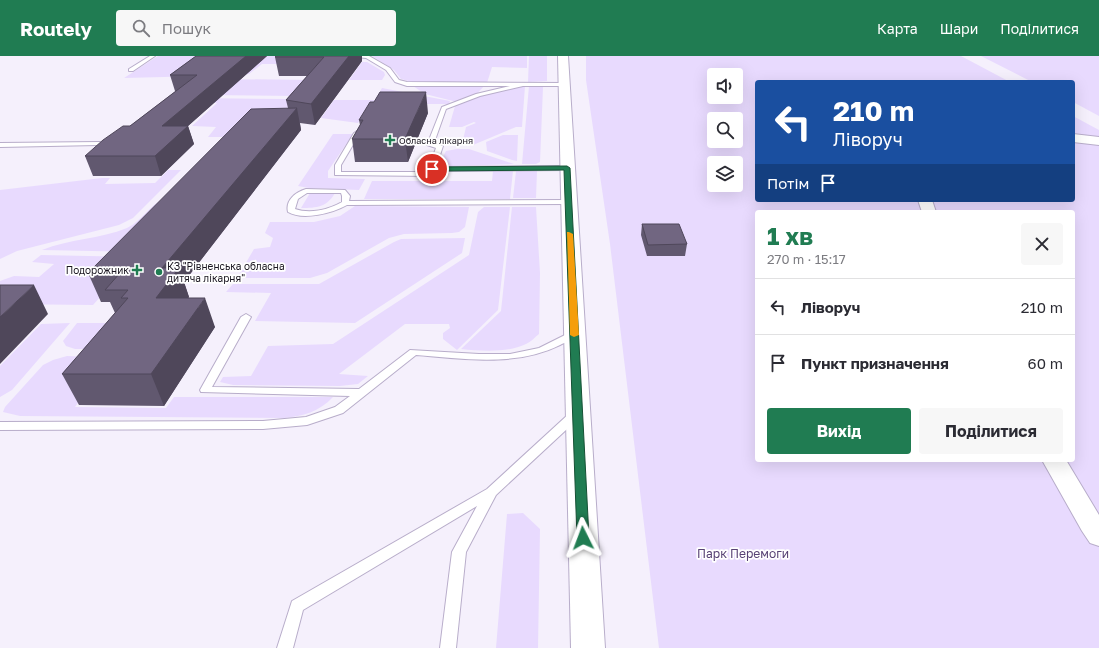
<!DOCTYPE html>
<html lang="uk">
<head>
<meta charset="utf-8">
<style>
  body { margin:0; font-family:"Golos Text",sans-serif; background:#f7f7f7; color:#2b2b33; height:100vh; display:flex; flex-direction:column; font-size:15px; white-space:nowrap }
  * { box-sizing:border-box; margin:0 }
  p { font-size:13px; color:#7c7c81 }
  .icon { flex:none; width:22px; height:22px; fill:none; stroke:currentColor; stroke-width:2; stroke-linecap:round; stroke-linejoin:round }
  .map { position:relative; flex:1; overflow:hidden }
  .side { position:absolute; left:755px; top:154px; width:320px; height:252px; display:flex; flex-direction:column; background:#fff; border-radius:4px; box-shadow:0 4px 16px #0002 }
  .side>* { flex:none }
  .top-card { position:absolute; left:755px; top:24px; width:320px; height:122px; border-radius:4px; box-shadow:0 4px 16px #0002; background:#1a4fa0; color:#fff; overflow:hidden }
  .tools { position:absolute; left:707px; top:12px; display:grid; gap:8px }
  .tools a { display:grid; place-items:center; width:36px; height:36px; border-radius:4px; background:#fff; box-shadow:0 4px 16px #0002; font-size:20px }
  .pin { position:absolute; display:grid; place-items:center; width:34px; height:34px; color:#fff; margin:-17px; border:2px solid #fff; border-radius:50%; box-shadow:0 1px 4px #0007 }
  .me { position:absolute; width:44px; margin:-22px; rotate:357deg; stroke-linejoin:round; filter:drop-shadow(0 0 3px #0008) }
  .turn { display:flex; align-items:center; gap:14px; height:84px; padding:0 12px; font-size:18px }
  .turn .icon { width:52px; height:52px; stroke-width:2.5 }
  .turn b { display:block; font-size:28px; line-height:34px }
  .then { display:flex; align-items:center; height:38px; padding:0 12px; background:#0003; gap:8px; font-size:15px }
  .round { display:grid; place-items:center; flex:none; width:42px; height:42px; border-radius:4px; background:#f7f7f7 }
  .summary { display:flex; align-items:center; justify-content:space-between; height:68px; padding:0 12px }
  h1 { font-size:24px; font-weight:700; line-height:30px; color:#207c52 }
  .action { display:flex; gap:8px; margin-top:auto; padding:8px 12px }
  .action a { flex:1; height:46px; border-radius:4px; background:#207c52; color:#fff; font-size:16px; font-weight:700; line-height:46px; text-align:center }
  .action a+a { background:#f7f7f7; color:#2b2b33 }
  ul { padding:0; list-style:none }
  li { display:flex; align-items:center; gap:12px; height:56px; padding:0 12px; border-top:1px solid #e1e1e2 }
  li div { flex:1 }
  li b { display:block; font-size:15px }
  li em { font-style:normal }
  header { display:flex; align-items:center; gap:24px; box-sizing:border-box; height:56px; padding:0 20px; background:#207c52; color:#fff }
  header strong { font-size:19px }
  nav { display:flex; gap:22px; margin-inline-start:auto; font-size:14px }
  .search { width:280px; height:36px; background:#f7f7f7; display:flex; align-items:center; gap:10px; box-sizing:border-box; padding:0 14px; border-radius:4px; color:#7c7c81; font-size:15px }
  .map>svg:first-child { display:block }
  .green { fill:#e8dafe; fill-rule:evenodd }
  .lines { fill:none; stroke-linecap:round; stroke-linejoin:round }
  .service-casing { stroke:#b8adca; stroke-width:2 }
  .minor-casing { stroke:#b8adca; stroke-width:2 }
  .primary-casing { stroke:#b8adca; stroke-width:2 }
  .service { fill:#fff; fill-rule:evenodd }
  .minor { fill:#fff; fill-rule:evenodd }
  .primary { fill:#fff; fill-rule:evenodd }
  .wall { fill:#61586f }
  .shaded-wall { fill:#4f475a }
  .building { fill:#716681; stroke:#4f475a }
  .route { fill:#207c52; stroke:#155135 }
  .slow { fill:#f59e0b }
  .poi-dot { fill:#207c52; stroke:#fff; stroke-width:1.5 }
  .labels { text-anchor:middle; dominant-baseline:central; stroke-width:3.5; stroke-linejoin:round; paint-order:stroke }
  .far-poi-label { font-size:9px; fill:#1a1620; stroke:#fff; text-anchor:start }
  .poi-label { font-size:10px; fill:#1a1620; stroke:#fff; text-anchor:start }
  .near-park-label { font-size:12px; fill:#584275; stroke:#fff }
</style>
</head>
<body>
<header>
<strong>Routely</strong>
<div class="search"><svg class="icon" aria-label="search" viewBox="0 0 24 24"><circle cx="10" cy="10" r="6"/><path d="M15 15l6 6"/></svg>Пошук</div>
<nav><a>Карта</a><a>Шари</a><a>Поділитися</a></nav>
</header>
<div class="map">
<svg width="1099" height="592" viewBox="0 0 1099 592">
  <rect width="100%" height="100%" fill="#f5f0fc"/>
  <path class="green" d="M158 0H216L204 20 124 22Z
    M252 0H298L285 8H262L249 18 241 19Z
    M372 0H527V12L492 11 487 27 412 26 401 23 394 14Z
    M529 0H547V25L528 26Z
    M586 0H961L1010 26H757V144H1073V60L1099 74V592H659L610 188 586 24ZM714 19H736V41H714ZM714 63H736V85H714ZM714 107H736V129H714ZM757 156H1073V404H757Z
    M981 0H1099V60L1073 46V26H1032Z
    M362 6H367L384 16 385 19 382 24H349Z
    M220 23 311 24 296 40 200 39Z
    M413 30H484L476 39 457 46 425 38Z
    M525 30 522 71H516L473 89H468L469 84H463L466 71 476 67 474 66 462 71H449L455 50 481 40Z
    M529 30 543 31 540 106 536 108H522Z
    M382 32 450 45 449 48H383L365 57 358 67 321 62 334 44H375Z
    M196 42 285 43 290 44 291 51 224 81H208L216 71 192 70 217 47 191 46Z
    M333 78H353L328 115V122L365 123 359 134 309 132 298 130Z
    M503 79H518L517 105 512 104 487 95 486 86Z
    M457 93H469L514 108 451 110 442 107 441 105 446 95Z
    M168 114H181L133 162 119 169 17 195 0 203V134L102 122H110L105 128 155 127Z
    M493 115H513L510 143H364L372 125H492Z
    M516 115H537L536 142H513Z
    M310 137H335C327 151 317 152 301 152Z
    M164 143 142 196 42 194C69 183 100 183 127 172 142 165 149 149 164 143Z
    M355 150 469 151 465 171 459 176 452 177 404 178 389 182 327 217 310 222H237L254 193 270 191 273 182 265 177 270 166H314L340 160Z
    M484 151H510L498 254 457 294 443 283V277L450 272 449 268H405L339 318 368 320 358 328 340 330 233 329 220 326 223 321 251 320 268 290 333 288 469 199 478 156Z
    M512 151H536L540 217 539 278C535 281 531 286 526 288 508 297 481 295 461 293L501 255Z
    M465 182 462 197 355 267 255 265 271 237 226 236 233 228H319L394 186 401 183Z
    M41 199 136 201 93 249 0 248V225L14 220 39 221 54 208 32 206Z
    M70 267 12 334 0 341V310L41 268Z
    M77 267H133L113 293H75L66 290 63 285Z
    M67 300 92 301 100 317 75 351 166 352 174 341H333C319 356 303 360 284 362L20 360 3 356 5 351 43 309 53 304Z
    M523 457 540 473 538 592H496L507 458Z"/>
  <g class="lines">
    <defs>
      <path id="service" d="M150 0H155L133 15H129V13Z
        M346 0H369L390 12 399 24 407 26 566 27V29L564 30H523L480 40 446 53 434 87 443 90 436 111 567 110 570 112 567 114 435 115 432 119 430 120 335 119V109L354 77 357 75 360 77 341 109V116H427L436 92 427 89 442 51 476 38 510 30H407L395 26 386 14 366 2Z
        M100 86V88L98 89 0 91V87Z
        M306 133 345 134 350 140 349 145 568 144 572 146 568 148 347 149C333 157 303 165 288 156 285 144 296 136 306 133ZM307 137H341L342 140V146C328 154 310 158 295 153L298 143Z
        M246 258 251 261 212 331 359 333 410 294 479 298H510L539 292 571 276H577L579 278C575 283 566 286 560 289 515 311 465 303 416 299L343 357 307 369 263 373 0 374V366L263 365 306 361 335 351 350 340 201 336 200 334 241 261Z
        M576 354 580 355 582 358 580 361 496 439 466 496 456 592H440L452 496 477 450 303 554 293 592H277L292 545 487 433 572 355Z"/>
      <path id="minor" d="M1073 78 1099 81V89L1073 86Z
        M918 144H932L936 156H922Z
        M1042 404H1066L1099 459V490L1090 487 1082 475Z"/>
      <path id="primary" d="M558 0H568L605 592H571Z"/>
    </defs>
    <use href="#service" class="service-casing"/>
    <use href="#minor" class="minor-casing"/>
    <use href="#primary" class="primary-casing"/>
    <use href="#service" class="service"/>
    <use href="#minor" class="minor"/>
    <use href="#primary" class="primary"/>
  </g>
  <path class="wall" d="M196 0H267L188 70 194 88 161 120H93L85 100 130 70 176 35H175L170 19Z
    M276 0H362V5L315 69 300 67 301 74 184 226 189 241 188 242 215 271 164 350 79 349 62 318 115 257 110 246H101L88 217 288 52 286 44 307 20H279L275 1Z
    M428 57 408 106H355L352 83 360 69 359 64Z
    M642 168 687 188 685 200H647L641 179Z"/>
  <path class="shaded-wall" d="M246 0H267L188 70 194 88 161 120 155 100 162 70Z
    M349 0H362V5L315 69 311 48Z
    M426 36 428 57 408 106 405 83Z
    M297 52 301 74 184 226 189 241 167 271 156 242 162 212Z
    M34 229 48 258 0 308V261Z
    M205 242 215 271 164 350 151 318Z"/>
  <path class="building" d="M196 0H246L162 70H188L155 100H85L103 84 123 70H130L197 19H170Z
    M276 0H349L311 48 286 44 324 1H275Z
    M380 36H426L405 83H352L363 64H359L370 46H374Z
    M297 52 162 212H179L156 242H205L151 318H62L128 242H121L128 234H105L120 217H88L251 53Z
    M642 168H679L687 188 648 189Z
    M0 229H34L0 261Z"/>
  <path class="route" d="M567 110 570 112 589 482 588 485 583 487 579 485 577 482 564 114 432 115 429 113 432 111Z"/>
  <path class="slow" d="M567 176H569L573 178 579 279 574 281 570 279Z"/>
  <g class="poi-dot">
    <path d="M388 78h4v4h4v4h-4v4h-4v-4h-4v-4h4z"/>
    <path d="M135 208h4v4h4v4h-4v4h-4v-4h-4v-4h4z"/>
    <circle cx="159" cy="216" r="4"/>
  </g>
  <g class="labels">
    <g class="far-poi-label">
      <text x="399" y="84">Обласна лікарня</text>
    </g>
    <g class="poi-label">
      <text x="167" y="210">КЗ "Рівненська обласна<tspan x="167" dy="12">дитяча лікарня"</tspan></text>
      <text x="129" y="214" text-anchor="end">Подорожник</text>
    </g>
    <g class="near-park-label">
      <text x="743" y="497">Парк Перемоги</text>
    </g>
  </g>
</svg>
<div class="tools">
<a><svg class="icon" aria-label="sound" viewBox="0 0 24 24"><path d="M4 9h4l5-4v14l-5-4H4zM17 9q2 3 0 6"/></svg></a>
<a><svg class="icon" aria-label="search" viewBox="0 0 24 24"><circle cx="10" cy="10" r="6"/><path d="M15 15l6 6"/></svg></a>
<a><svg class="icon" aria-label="layers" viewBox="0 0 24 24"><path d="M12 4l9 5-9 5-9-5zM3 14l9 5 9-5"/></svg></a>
</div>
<div class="pin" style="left:432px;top:113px;background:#d93025"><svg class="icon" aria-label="arrive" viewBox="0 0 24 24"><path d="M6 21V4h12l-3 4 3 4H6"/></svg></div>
<svg class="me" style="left:583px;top:482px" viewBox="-20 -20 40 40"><path d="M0-17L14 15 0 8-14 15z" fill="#207c52" stroke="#fff" stroke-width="4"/></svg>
<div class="top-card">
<div class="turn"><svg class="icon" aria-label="left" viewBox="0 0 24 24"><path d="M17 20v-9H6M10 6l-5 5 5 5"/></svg><div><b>210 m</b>Ліворуч</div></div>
<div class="then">Потім<svg class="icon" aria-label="arrive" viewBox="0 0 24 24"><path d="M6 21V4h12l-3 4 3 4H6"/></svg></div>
</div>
<section class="side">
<div class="summary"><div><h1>1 хв</h1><p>270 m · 15:17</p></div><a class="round"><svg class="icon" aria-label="close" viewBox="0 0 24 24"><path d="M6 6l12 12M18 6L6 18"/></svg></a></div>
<ul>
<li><svg class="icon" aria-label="left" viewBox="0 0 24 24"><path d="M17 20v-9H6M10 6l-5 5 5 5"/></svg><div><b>Ліворуч</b></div><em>210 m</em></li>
<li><svg class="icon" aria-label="arrive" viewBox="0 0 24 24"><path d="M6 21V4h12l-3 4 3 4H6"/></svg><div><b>Пункт призначення</b></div><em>60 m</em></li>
</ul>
<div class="action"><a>Вихід</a><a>Поділитися</a></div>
</section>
</div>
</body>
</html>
